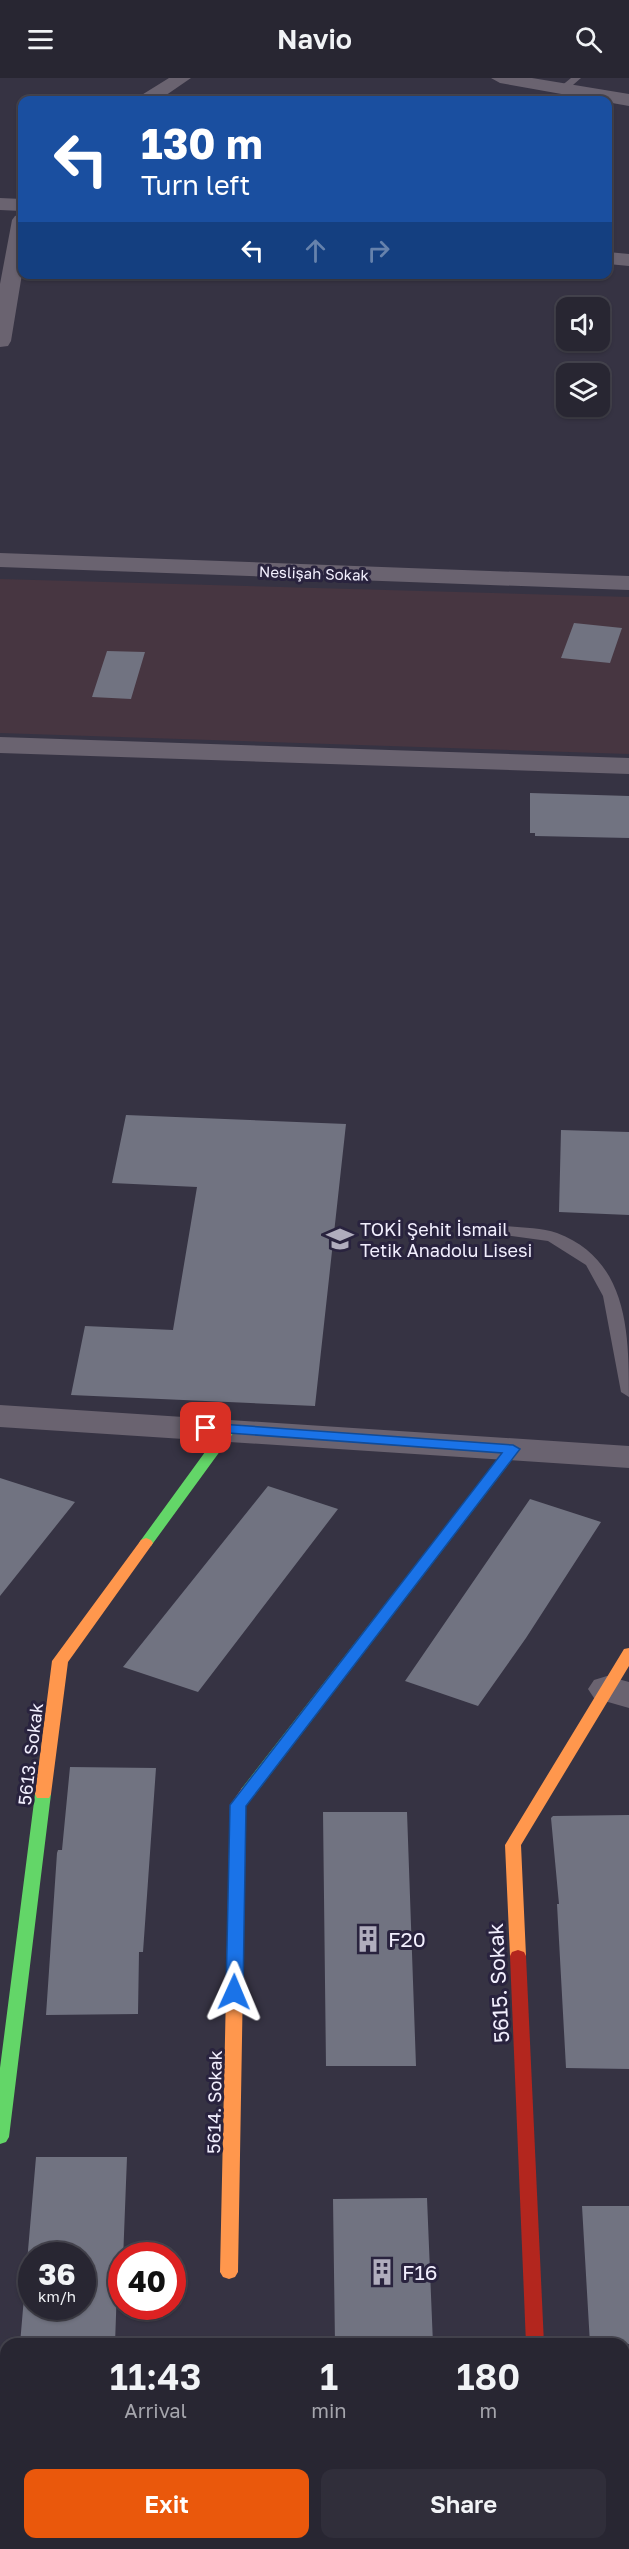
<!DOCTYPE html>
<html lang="en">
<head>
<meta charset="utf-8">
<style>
  body { margin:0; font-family:"Golos Text",sans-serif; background:#302e3a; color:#f1f3f6; height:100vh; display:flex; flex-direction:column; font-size:22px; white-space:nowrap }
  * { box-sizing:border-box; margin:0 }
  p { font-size:20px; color:#a5a5ac }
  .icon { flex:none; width:33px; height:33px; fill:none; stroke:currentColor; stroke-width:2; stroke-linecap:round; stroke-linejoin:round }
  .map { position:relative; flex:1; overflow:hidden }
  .panel { position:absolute; left:0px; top:2260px; width:630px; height:212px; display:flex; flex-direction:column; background:#282632; border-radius:18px 18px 0 0; box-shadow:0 2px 4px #0004,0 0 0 2px #44434d }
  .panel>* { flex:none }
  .hud { position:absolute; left:18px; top:18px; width:594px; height:183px; border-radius:12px; box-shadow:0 2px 4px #0004,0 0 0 2px #44434d; background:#1a4fa0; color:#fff; overflow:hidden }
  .tools { position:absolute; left:556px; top:219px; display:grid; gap:12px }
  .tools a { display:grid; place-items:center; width:54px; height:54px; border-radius:12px; background:#282632; box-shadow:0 2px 4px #0004,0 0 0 2px #44434d; font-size:30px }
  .speed { position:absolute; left:18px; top:2164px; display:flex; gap:12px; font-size:30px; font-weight:700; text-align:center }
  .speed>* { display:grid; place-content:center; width:78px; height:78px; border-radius:50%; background:#282632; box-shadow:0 2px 4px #0004,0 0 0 2px #44434d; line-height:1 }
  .speed small { font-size:15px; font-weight:400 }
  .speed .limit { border:9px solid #d22; background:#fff; color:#111 }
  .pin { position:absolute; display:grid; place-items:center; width:51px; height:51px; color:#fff; margin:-26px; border-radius:12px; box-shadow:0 3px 9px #0006 }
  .me { position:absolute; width:66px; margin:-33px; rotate:1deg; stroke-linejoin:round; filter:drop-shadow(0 0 4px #0008) }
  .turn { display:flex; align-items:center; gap:21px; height:126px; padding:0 24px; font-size:27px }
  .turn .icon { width:78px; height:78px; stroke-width:2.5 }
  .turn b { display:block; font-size:42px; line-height:51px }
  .lanes { display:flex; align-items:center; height:57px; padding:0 24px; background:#0003; justify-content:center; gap:30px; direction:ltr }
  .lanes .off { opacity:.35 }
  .eta { display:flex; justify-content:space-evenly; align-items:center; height:102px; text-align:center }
  .eta b { font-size:36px; font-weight:600; line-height:42px }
  .action { display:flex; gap:12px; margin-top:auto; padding:12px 24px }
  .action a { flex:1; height:69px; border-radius:12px; background:#ea580c; color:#fff; font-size:24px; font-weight:600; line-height:69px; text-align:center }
  .action a+a { background:#302e3a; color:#f1f3f6 }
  header { display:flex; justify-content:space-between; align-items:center; height:78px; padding:0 24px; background:#282632; font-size:27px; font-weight:600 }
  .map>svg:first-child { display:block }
  .green { fill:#473641 }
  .building { fill:#717381; fill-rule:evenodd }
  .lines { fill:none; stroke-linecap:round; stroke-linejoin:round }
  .lane { fill:#6a6370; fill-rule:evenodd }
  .street { fill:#6a6370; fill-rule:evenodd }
  .fast { fill:#63d668; fill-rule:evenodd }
  .slow { fill:#ff974d; fill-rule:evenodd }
  .jam { fill:#b3261e; fill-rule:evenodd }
  .route { fill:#1a73e8; stroke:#114b97; stroke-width:1.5 }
  .labels { text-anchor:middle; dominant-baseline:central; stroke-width:6; stroke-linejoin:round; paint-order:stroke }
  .far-street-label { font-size:15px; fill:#f2effe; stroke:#29233e }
  .poi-label { font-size:18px; fill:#f2effe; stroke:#29233e; text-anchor:start }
  .street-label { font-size:18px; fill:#f2effe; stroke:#29233e }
  .near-poi-label { font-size:21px; fill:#f2effe; stroke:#29233e; text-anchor:start }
  .near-street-label { font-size:21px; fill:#f2effe; stroke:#29233e }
</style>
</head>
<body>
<header><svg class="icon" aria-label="menu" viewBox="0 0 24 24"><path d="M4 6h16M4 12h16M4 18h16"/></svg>Navio<svg class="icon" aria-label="search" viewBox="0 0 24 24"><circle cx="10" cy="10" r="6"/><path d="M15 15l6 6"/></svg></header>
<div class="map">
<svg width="629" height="2471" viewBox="0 0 629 2471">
  <rect width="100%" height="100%" fill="#363343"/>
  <path class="green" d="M0 501 629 519V676L0 655Z"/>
  <path class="building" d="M574 545 622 550 610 585 561 580Z
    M107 573 145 574 131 621 92 619Z
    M530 715 629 718V760L535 758V755H530Z
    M126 1037 346 1046 315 1328 71 1317 85 1248 173 1252 197 1109 112 1105Z
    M561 1052 629 1054V1137L559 1134Z
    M0 1400 75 1424 0 1518Z
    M268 1408 338 1431 198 1614 123 1589Z
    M530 1421 601 1444 526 1560 478 1628 405 1603Z
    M70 1689 156 1690 143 1874H139L138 1936 46 1937 57 1775 58 1772H62Z
    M323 1734H407L416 1988H326Z
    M629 1737V1991L566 1990 557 1826H559L551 1740 553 1738Z
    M36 2079H127L122 2208 117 2209 115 2266H20ZM32 2178H82V2229H32Z
    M427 2120 433 2266H335L333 2121Z
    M582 2128H629V2266H590Z"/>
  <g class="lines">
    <path class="lane" d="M571 0H581L566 13H560V9Z
      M497 1147C516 1150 539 1149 557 1155 628 1182 629 1254 629 1319L621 1314 603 1218 586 1187 548 1163 491 1155 489 1152Z"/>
    <path class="street" d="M169 0H191L159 22H138L140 18Z
      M491 0H532L629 16V28L500 5Z
      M0 120 22 121V133L0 132Z
      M22 136V196L11 263 8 268 0 269V206L12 142 15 138Z
      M608 174 629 176V188L608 186Z
      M0 475 629 498V512L0 489Z
      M0 659 629 680V696L0 675Z
      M0 1327 629 1368V1390L0 1349Z
      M607 1598 629 1604V1630L594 1620 588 1611 594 1602Z"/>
    <path class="fast" d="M229 1347 236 1351 234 1354 151 1468H141L139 1465 141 1462 224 1348Z
      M513 1367 520 1371 518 1374 254 1718H242L240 1714 242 1710 508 1368Z
      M43 1710 49 1712 51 1716 9 2059 6 2064 0 2066V1990L35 1716 37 1712Z"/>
    <path class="slow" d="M146 1460 151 1462 153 1465 151 1468 68 1584 51 1716 49 1720H37L35 1716 52 1583 141 1462Z
      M629 1570V1588L521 1767 526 1878 524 1882 518 1884 512 1882 510 1878 505 1767 624 1571Z
      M248 1708 254 1710 256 1714 246 1728 238 2194 235 2199 229 2201 223 2199 220 2194 230 1727 242 1710Z"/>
    <path class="jam" d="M518 1872 524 1874 526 1878 544 2266H526L510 1878 512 1874Z"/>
  </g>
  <path class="route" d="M206 1345 513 1367 520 1371 246 1728 243 1914 240 1919H228L226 1914 230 1727 502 1375 201 1353 199 1350Z"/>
  <defs>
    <symbol id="school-bare" viewBox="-9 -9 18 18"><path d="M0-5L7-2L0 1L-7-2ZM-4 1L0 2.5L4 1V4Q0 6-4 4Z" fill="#b0adbd" stroke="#29233e" stroke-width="2.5" paint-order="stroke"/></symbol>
    <symbol id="building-bare" viewBox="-9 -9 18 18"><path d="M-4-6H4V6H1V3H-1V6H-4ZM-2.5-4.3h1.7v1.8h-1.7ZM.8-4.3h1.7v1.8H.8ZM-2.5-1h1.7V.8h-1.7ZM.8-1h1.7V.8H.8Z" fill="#b0adbd" stroke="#29233e" stroke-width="2.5" paint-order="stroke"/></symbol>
  </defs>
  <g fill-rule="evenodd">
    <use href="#school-bare" x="321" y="1142" width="38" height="38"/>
    <use href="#building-bare" x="349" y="1842" width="38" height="38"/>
    <use href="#building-bare" x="363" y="2175" width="38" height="38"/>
  </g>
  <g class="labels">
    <g class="far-street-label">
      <text transform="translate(314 495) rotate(2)">Neslişah Sokak</text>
    </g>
    <g class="poi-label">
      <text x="360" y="1151">TOKİ Şehit İsmail<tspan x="360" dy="21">Tetik Anadolu Lisesi</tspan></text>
    </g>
    <g class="street-label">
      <text transform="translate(30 1676) rotate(-83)">5613. Sokak</text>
      <text transform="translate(214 2024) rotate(-89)">5614. Sokak</text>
    </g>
    <g class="near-poi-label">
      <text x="388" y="1861">F20</text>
      <text x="402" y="2194">F16</text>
    </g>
    <g class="near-street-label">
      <text transform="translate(498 1905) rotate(-93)">5615. Sokak</text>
    </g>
  </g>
</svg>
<div class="tools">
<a><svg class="icon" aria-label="sound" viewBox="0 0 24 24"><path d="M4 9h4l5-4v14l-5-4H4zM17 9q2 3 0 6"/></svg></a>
<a><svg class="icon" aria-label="layers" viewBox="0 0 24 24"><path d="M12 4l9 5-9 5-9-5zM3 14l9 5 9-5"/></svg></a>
</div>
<div class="speed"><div>36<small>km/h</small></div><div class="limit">40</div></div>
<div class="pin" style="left:206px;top:1350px;background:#d93025"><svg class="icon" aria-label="arrive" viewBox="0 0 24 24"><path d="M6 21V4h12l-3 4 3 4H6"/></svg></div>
<svg class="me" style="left:234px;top:1914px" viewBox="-20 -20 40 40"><path d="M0-17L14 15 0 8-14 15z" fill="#1a73e8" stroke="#fff" stroke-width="4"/></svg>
<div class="hud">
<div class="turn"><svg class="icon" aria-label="left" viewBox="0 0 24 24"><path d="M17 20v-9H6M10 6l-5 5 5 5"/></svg><div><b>130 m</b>Turn left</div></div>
<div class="lanes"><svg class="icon" aria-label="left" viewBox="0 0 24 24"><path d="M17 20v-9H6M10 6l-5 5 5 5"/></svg><svg class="icon off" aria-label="ahead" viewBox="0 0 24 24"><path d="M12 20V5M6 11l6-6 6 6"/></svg><svg class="icon off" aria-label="right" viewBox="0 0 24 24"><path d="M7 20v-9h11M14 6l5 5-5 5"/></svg></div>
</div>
<section class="panel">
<div class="eta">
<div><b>11:43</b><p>Arrival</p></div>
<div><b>1</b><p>min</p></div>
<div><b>180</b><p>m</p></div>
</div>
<div class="action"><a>Exit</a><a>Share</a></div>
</section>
</div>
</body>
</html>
